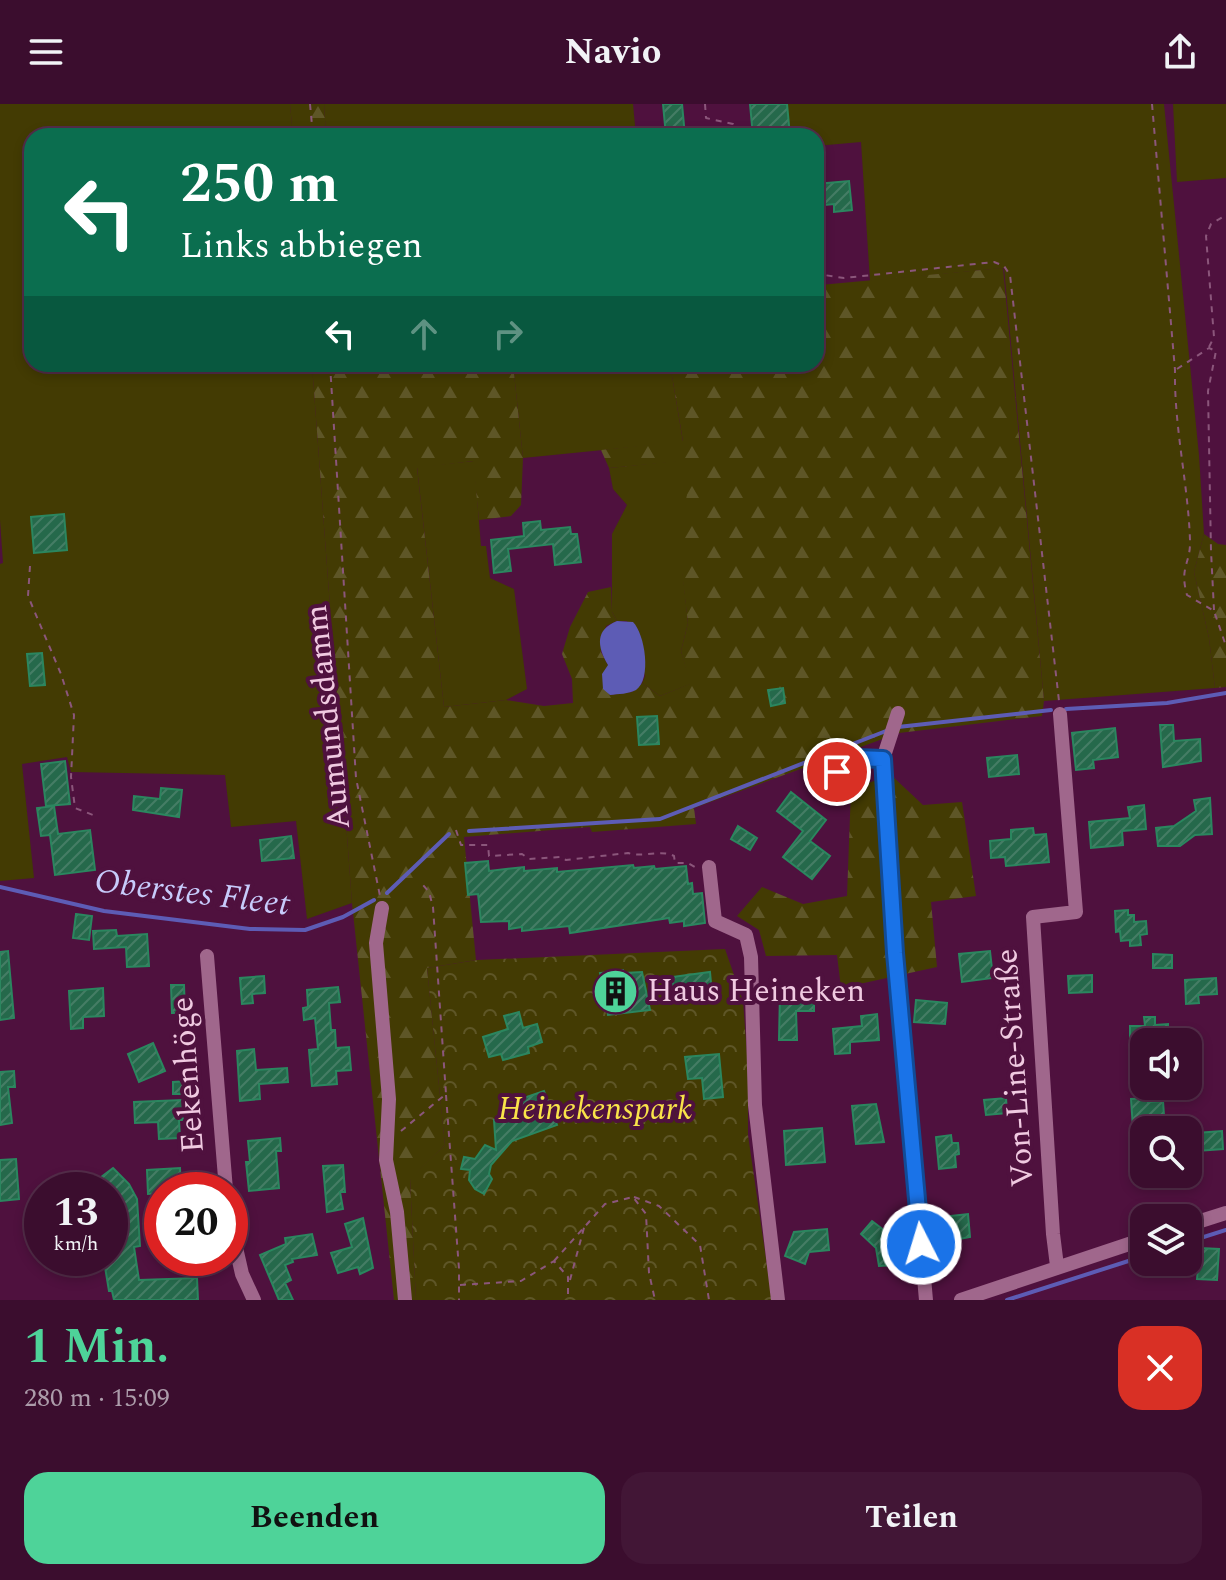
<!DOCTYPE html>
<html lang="de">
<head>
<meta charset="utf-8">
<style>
  body { margin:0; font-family:Spectral,serif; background:#421636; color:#f1f3f6; height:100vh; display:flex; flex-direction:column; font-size:30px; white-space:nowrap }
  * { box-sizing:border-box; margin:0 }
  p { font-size:26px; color:#ac9caa }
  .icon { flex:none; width:44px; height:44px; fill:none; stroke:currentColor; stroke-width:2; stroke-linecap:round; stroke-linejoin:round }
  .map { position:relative; height:1196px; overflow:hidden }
  .details { display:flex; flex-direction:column; background:#3b0d2e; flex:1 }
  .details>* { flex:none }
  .banner { position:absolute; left:24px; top:24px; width:800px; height:244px; border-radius:24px; box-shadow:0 4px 12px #0003,0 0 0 2px #542d4a; background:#0b6e4f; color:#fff; overflow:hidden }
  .controls { position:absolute; left:1130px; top:924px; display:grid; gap:16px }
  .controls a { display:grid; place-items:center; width:72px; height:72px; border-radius:16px; background:#3b0d2e; box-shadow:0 4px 12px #0003,0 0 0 2px #542d4a; font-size:40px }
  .speed { position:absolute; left:24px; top:1068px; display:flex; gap:16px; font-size:40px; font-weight:700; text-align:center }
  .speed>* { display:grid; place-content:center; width:104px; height:104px; border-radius:50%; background:#3b0d2e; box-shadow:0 4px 12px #0003,0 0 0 2px #542d4a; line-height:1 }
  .speed small { font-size:20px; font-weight:400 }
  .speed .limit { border:12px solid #d22; background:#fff; color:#111 }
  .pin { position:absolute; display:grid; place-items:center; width:68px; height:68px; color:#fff; margin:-34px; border:4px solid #fff; border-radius:50%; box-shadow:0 2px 8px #0007 }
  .me { position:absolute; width:88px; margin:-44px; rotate:355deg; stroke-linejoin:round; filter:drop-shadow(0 0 6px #0008) }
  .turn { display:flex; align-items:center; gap:28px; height:168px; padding:0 24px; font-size:36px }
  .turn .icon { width:104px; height:104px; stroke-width:2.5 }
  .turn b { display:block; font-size:56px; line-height:68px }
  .lanes { display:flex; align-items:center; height:76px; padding:0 24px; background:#0003; justify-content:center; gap:40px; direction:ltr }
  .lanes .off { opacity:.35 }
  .round { display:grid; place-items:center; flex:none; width:84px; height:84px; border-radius:24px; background:#421636 }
  .headline { display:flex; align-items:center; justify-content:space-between; height:136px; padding:0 24px }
  h1 { font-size:48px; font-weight:700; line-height:60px; color:#4ed399 }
  .cta { display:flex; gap:16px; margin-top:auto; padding:16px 24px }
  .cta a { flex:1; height:92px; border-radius:24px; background:#4ed399; color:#111; font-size:32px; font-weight:700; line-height:92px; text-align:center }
  .cta a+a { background:#421636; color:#f1f3f6 }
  header { display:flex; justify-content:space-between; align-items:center; height:104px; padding:0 24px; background:#3b0d2e; font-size:36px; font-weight:700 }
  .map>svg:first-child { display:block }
  .green { fill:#433b03 }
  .forest { fill:url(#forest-firs) }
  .park { fill:url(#park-crowns) }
  .water { fill:#5d5cb5 }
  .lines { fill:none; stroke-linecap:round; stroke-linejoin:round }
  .stream { stroke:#5d5cb5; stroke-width:4 }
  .building { fill:url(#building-hatch); stroke:#2b865f; stroke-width:2 }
  .path { stroke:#8b567b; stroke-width:2; stroke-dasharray:6 6; stroke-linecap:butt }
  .minor { stroke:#a0678c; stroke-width:14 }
  .route-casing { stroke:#114b97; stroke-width:20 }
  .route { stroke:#1a73e8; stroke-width:14 }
  .labels { text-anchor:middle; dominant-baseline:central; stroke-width:8; stroke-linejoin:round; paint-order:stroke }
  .street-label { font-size:32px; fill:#f0cae1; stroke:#4f113e }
  .poi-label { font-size:32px; fill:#f0cae1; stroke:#4f113e; text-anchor:start }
  .park-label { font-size:32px; font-style:italic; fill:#f9e349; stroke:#4f113e }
  .water-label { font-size:34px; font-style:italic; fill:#c7cbfb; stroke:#4f113e }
</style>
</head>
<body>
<header><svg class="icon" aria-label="menu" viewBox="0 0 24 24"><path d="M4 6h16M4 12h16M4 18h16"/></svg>Navio<svg class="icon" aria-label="share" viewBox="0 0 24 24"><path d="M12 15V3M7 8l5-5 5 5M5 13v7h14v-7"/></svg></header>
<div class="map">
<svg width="1226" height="1196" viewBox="0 0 1226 1196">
  <defs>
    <pattern id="forest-firs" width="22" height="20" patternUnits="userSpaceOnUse" patternTransform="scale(2)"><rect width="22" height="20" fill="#433b03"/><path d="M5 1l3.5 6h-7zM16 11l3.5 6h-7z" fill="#5e5627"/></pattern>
    <pattern id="park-crowns" width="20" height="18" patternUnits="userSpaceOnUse" patternTransform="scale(2)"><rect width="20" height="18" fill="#433b03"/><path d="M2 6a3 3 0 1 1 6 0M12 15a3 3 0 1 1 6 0" fill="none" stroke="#5e5627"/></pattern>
    <pattern id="building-hatch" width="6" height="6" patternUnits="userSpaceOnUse" patternTransform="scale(2)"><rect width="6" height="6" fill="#25694b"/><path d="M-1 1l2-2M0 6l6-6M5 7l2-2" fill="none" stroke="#457d65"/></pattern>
  </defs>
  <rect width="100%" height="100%" fill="#4f113e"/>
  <path class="green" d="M0 0H290L293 32H32V260H312L352 799 307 815 296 717 231 723 225 671 71 668 67 653 22 660 34 774 0 777V460L3 459 0 416Z
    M324 0H633L636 32H326Z
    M786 0H1164L1199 351 1204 430 1194 468 1209 534 1215 584 1044 597 1004 164 870 177 861 38 816 42V32H789Z
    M1173 0H1226V74L1177 78Z
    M513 260H670L683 338 523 354Z
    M695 355 679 435 688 519 681 547 691 580 660 592 642 579 645 572 627 517H617L612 508V430L627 401 613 385 609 364Z
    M474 357 481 442H486L490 474 514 485 527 585 506 596 444 603 417 363Z"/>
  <path class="forest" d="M290 0H324L326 32H293Z
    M1003 164 1044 597 1042 612 899 629 694 704 696 720 592 728 590 723 464 733 476 856 427 864 445 1041 410 1075 416 1196H394L352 799 312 260H513L523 354 521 401 511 412 479 416 473 357 417 364 444 603 506 596 544 602 573 599 572 575 562 550 570 523 588 488 611 483 612 508 617 517 606 522 601 548 608 561 610 591 632 588 642 579 660 592 690 580 681 547 688 519 678 435 694 356 609 364 601 346 683 337 670 260H816V197L821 196 820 181Z
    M1204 430 1218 440 1226 441V583L1215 584 1209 534 1194 468Z
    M891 671 923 701 962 698 976 792 931 798 937 863 841 884 837 851 766 852 759 826 737 812 762 783 803 800 847 792 851 685Z"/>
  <path class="park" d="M725 845 743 897 748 964V1031L772 1196H416L410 1074 445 1041 427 864 477 856Z"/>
  <path class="water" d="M617 517 633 518C645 530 652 575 636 586 629 590 618 590 610 591L603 585 602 570 608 561C597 542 595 526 617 517Z"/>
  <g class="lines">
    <path class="stream" d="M1066 605 1167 599 1226 589
      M898 623 1051 606
      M469 727 660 715 886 627
      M0 783 104 807 250 825 305 826 343 813 374 796
      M387 789 449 730
      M1188 1138 1226 1126
      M1007 1196 1144 1152"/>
  </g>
  <path class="building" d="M663 0H682L685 32H666Z
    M750 0H787L790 32H753Z
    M849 77 852 106 834 108V100L816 102V80Z
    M64 410 67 446 34 449 31 413Z
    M540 417 541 426 570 423 571 430H577L581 458 555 461 553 440 508 445 511 467 494 469 491 436 524 432 523 419Z
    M42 549 45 581 30 582 27 550Z
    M783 584 785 599 771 602 768 586Z
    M657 612 659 640 639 641 637 613Z
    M1160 621H1173L1174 637 1200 635 1201 657 1163 663Z
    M1115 624 1118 653 1093 656 1094 664 1076 666 1072 629Z
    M1017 651 1019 670 989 673 987 654Z
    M65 657 70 700 46 702 41 660Z
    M161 684 182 686 179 713 133 706 134 692 160 695Z
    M791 688 826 716 810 737 830 752 812 775 783 753 803 727 777 707Z
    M1210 694 1212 730 1195 731 1180 742H1158L1156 724 1174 722 1196 707 1194 696Z
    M1144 701 1146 725 1122 727 1123 741 1091 744 1089 718 1130 714 1128 703Z
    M54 702 58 730 90 726 95 766 55 771 50 731 41 732 37 704Z
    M738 722 757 734 750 746 731 735Z
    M1033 724 1034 731 1046 730 1049 758 1006 762 1005 753 991 754 990 737 1011 735V726Z
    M291 732 294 754 262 757 260 736Z
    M488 757 489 767 524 763V767L557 764V768L633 761 634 764 654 762 655 765 686 762 688 780 692 779 693 790 702 789 705 819 684 822V817L670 819 669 814 570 829 569 822 522 827V823L509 825V817L481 818 478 790 468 791 465 759Z
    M1128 806V811H1134V818L1146 817 1147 830 1140 831 1141 841 1130 842V836L1121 837 1120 827 1116 828 1115 807Z
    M76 810 92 812 89 836 73 834Z
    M116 826 117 832 147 830 149 862 127 863 126 843 94 845 93 827Z
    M8 847 14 914 0 916V848Z
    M990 847 993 874 962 878 959 850Z
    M1153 850 1172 851V864H1153Z
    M623 866 624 869 642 868 650 906 608 911 600 869Z
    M710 868 712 890 675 896 672 873Z
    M1092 871V888L1069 889 1068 872Z
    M264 872 265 889 252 890 253 899 242 900 240 874Z
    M1216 874 1217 890 1198 891 1199 899 1186 900 1185 876Z
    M171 881H184L185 909H172Z
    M338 883 340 898 329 899 331 926H335L336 944 349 943 351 966 336 967 337 980 312 982 309 946 318 945 315 914 304 916 303 904 308 903 307 886Z
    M103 884 104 912 83 913V924L71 925 69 887Z
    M780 888H814V907H796L797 936H779Z
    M916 896 947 899 945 920 914 918Z
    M519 908 523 924 537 920 542 938 528 943 529 949 503 956 501 950 489 953 483 933 508 925 504 912Z
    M877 910 879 936 850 938V949L835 950 833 925 862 922 861 912Z
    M1144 913H1155V921L1168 920V938H1144V948H1130V922H1145Z
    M153 939 165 967 139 978 128 950Z
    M254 945 256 966 287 964 288 978 259 980 260 995 240 997 237 947Z
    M719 950 723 993 704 995 702 974 688 975 685 953Z
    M14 967 15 983H8L12 1019 0 1021V968Z
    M189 977V990H173V978Z
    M544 987 557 1021 512 1037 491 1061 489 1070 492 1075 484 1090 475 1085 469 1076 470 1066 461 1065 464 1053 475 1055 485 1041 496 1046 494 1016 518 1014 515 997Z
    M1006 994 1007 1009 986 1011 984 996Z
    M1148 994V998L1163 997 1165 1026H1144V1039H1134L1131 995Z
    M182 996 183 1016H179L180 1034 159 1035 158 1018 135 1019 134 998Z
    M876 1000 884 1038 856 1040 852 1002Z
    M822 1024 825 1058 786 1061 784 1027Z
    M1222 1027 1223 1045 1197 1047 1196 1029Z
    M951 1031 952 1039H958L959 1050 955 1051 956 1063 939 1065 936 1033Z
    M280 1034 281 1047H276L279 1084 249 1087 246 1058H250L248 1037Z
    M16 1055 19 1095 0 1097V1056Z
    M343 1061 345 1088H340L343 1105 327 1108 323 1062Z
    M113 1064 129 1080 137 1095 140 1142 134 1143 139 1176 197 1174 198 1196H114L112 1187H109L104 1157 114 1156 112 1143 121 1142 120 1120 116 1114 118 1111 110 1102V1086H84Z
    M180 1064 181 1086H162V1089L148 1090 147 1066Z
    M968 1110 970 1133 959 1135 958 1127 935 1130 933 1114Z
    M363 1114 373 1164 360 1170 358 1163 338 1169 331 1149 352 1143 345 1120Z
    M872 1117 893 1133 897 1161 879 1162 876 1144 861 1130Z
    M827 1125 829 1146 809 1148 805 1160 785 1152 794 1128Z
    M312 1130 317 1151 292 1155 293 1158 285 1161 291 1176 285 1179 293 1196H279L260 1151 286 1140 285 1134Z
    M1200 1144 1219 1145 1217 1176 1197 1175Z"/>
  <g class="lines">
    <path class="path" d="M310 0 313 32
      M705 0 706 14 733 20 734 32
      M1152 0 1175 266C1174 323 1188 379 1190 436 1191 459 1179 463 1187 491L1214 507 1226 542
      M816 166 824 171 844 174 994 158 1004 162 1010 171 1059 597
      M1209 243 1214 233 1206 132 1211 120 1226 111
      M330 260 356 674 380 792
      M1177 265 1209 244 1216 247 1208 287 1211 447 1214 506
      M30 462 28 492 61 570 74 611 71 673 75 704 93 711
      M456 726 461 741H488L489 752 522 750 529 755 560 753 566 756 628 749C643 754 661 745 674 752L675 759H688L695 763
      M446 991 459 1165V1196
      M401 1027 446 990 433 803 429 788 423 781
      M634 1093 659 1102 700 1141 709 1196
      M554 1157 605 1100 633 1093 646 1110 649 1169 655 1196
      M570 1176 585 1120
      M460 1181 521 1177 554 1157 568 1173V1196"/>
    <path class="minor" d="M883 655 898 609
      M826 679 856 654 883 655 895 849 926 1196
      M709 763 715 817 746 831 751 853 755 1001 778 1196
      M382 804 376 839 389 995 386 1056 397 1108 405 1196
      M207 852 226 1086
      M230 1117 242 1170 254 1196
      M1188 1121 1226 1109
      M1057 1162 1053 1130 1033 813 1076 808 1060 610
      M961 1196 1144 1135"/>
  </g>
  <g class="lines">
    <defs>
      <path id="route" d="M837 668 856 654 883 655 895 849 921 1140"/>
    </defs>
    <use href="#route" class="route-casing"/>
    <use href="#route" class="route"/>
  </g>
  <defs>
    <symbol id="building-disc" viewBox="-11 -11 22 22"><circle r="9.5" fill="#4ed399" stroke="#4f113e"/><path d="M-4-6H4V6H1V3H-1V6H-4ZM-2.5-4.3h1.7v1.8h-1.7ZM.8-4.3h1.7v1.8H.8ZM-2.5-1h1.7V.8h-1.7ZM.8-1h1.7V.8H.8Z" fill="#111"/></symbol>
  </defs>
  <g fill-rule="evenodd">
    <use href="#building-disc" x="590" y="862" width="51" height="51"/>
  </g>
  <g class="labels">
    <g class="street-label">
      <text transform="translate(328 613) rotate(-96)">Aumundsdamm</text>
      <text transform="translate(1015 964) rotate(-94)">Von-Line-Straße</text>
      <text transform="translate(188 971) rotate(-94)">Eekenhöge</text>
    </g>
    <g class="poi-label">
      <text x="647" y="887">Haus Heineken</text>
    </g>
    <g class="park-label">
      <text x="595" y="1005">Heinekenspark</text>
    </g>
    <g class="water-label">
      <text transform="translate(192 789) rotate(7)">Oberstes Fleet</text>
    </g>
  </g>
</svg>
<div class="controls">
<a><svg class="icon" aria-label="sound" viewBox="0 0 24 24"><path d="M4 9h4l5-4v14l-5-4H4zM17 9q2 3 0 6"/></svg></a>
<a><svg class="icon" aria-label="search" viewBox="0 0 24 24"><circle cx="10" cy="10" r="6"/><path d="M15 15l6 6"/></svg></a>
<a><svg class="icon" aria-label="layers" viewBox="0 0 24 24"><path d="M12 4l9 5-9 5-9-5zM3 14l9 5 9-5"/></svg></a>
</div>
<div class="speed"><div>13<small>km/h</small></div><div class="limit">20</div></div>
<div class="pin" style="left:837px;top:668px;background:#d93025"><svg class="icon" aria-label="arrive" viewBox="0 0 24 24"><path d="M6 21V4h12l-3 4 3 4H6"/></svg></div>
<svg class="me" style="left:921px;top:1140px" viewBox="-20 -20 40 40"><circle r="17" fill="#1a73e8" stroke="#fff" stroke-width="3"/><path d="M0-11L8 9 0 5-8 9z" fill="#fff"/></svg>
<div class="banner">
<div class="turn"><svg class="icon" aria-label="left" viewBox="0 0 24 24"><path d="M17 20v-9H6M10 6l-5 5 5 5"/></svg><div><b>250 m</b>Links abbiegen</div></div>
<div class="lanes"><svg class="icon" aria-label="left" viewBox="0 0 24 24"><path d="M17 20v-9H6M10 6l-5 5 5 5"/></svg><svg class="icon off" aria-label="ahead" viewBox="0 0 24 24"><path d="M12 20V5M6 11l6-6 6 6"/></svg><svg class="icon off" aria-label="right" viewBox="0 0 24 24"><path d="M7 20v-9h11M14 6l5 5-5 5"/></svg></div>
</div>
</div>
<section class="details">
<div class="headline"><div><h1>1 Min.</h1><p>280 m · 15:09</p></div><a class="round" style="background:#d93025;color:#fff"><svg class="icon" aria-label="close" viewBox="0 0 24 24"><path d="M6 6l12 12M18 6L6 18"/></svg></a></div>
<div class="cta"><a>Beenden</a><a>Teilen</a></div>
</section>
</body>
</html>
